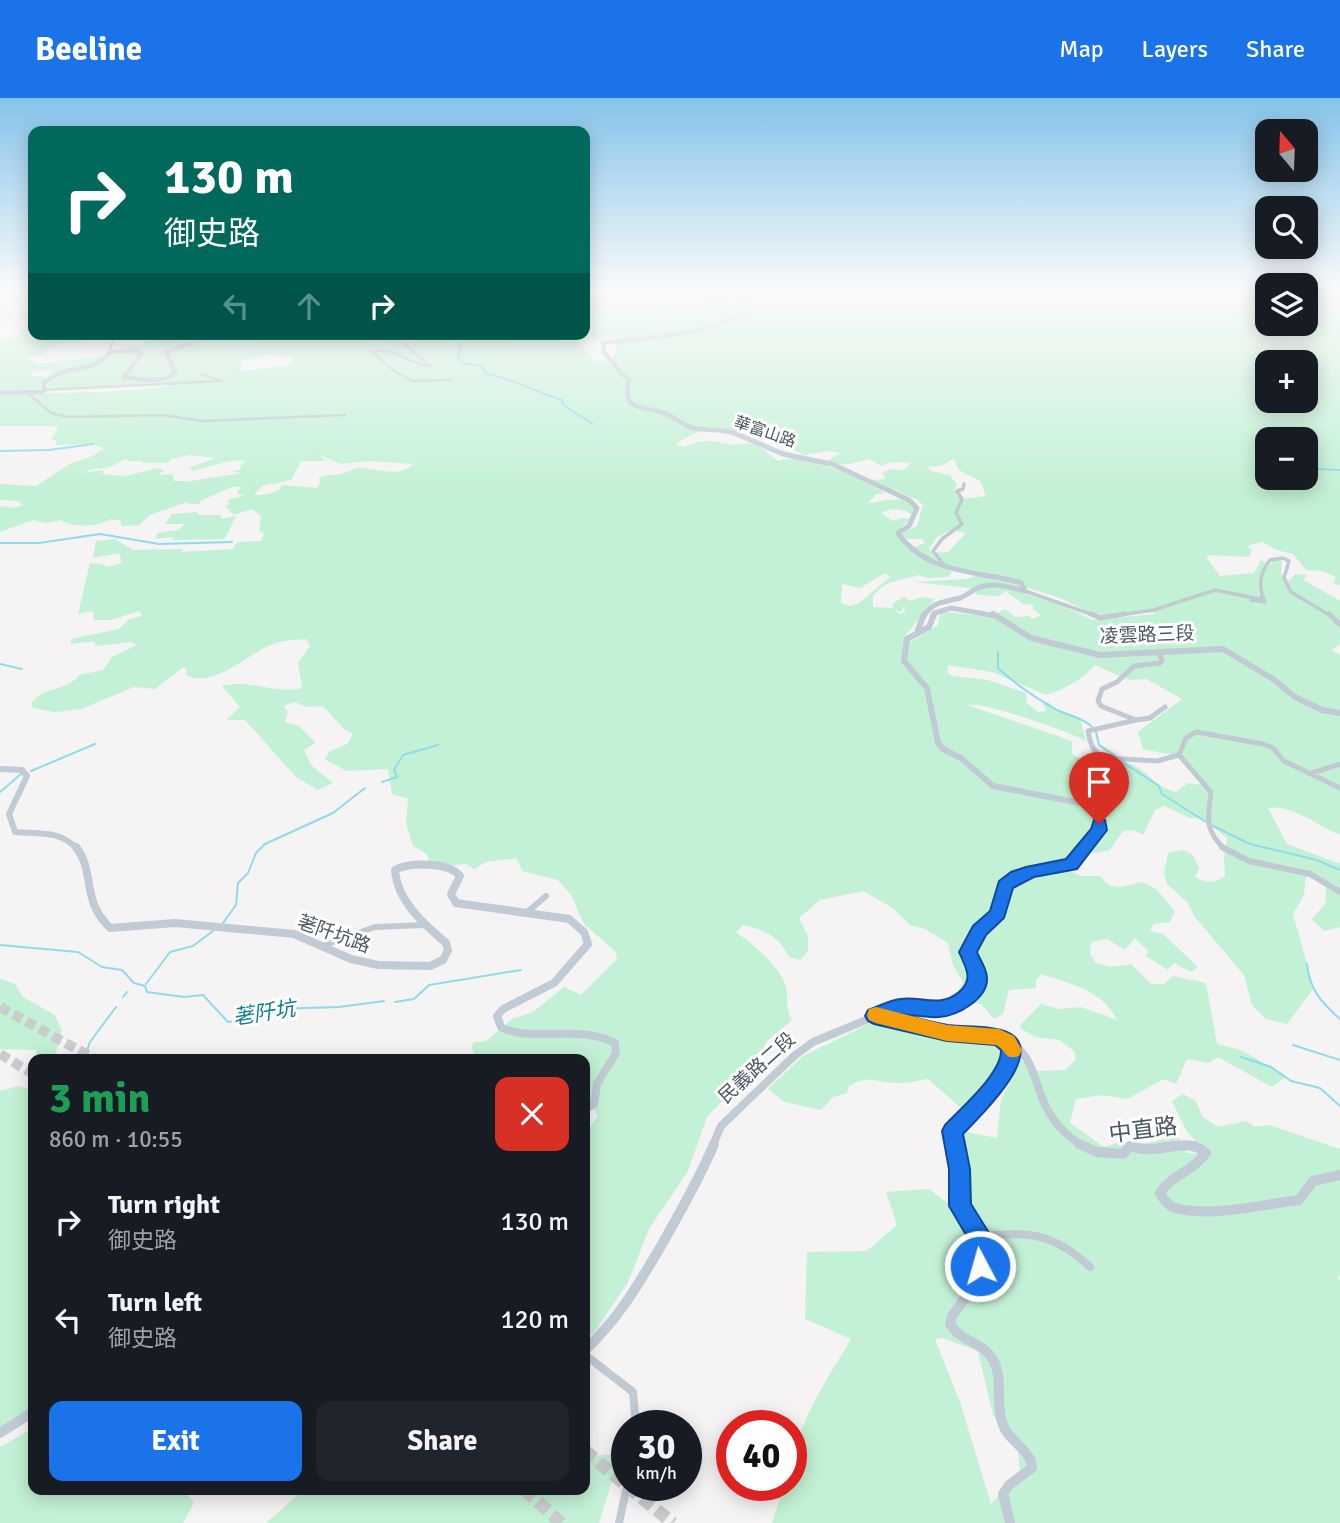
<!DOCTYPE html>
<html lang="en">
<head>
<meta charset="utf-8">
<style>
  body { margin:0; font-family:Signika,"Noto Sans TC",sans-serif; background:#20242c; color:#f1f3f6; height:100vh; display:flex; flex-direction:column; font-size:26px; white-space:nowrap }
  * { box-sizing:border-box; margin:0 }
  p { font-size:23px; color:#9ea1a6 }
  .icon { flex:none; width:38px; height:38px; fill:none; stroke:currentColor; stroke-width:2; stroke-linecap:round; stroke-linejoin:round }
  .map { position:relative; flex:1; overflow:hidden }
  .drawer { position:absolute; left:28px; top:956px; width:562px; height:441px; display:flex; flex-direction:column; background:#171b24; border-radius:14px; box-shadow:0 4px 18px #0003 }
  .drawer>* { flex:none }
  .guide { position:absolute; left:28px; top:28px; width:562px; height:214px; border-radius:14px; box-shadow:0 4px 18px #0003; background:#00695c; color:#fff; overflow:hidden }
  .needle { width:46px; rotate:341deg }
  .buttons { position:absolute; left:1255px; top:21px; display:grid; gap:14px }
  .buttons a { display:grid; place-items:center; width:63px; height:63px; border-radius:14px; background:#171b24; box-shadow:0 4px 18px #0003; font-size:35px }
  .speed { position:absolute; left:611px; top:1312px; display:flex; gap:14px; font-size:35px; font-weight:700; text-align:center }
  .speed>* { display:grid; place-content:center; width:91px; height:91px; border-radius:50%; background:#171b24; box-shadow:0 4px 18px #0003; line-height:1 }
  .speed small { font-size:18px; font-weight:400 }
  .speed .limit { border:10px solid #d22; background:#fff; color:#111 }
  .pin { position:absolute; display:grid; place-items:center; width:60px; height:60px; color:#fff; margin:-72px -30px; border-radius:50% 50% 50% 0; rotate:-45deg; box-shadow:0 0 7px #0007 }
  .pin .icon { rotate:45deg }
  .me { position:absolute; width:77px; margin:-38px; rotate:354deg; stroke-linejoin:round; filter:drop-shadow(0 0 5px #0008) }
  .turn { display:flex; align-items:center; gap:24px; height:147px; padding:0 21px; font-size:32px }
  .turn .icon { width:91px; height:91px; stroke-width:2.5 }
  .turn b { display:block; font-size:49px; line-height:60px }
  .lanes { display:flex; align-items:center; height:66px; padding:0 21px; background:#0003; justify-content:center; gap:35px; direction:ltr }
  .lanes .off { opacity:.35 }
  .round { display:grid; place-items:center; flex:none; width:74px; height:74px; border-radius:14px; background:#20242c }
  .head { display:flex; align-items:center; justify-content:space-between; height:119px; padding:0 21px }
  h1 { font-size:42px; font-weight:700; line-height:52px; color:#1e9e55 }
  .cta { display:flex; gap:14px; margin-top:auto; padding:14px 21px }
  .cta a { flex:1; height:80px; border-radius:14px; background:#1a73e8; color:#fff; font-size:28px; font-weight:700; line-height:80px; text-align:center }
  .cta a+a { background:#20242c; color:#f1f3f6 }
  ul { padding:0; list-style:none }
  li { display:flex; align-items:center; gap:21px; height:98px; padding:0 21px }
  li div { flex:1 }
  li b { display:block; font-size:26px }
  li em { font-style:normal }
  header { display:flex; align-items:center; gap:42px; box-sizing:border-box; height:98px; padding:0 35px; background:#1a73e8; color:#fff }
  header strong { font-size:33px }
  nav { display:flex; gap:38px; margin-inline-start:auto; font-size:24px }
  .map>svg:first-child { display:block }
  .green { fill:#c3f1d5; fill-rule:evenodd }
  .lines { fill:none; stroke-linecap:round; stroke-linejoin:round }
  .stream { stroke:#90daee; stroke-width:2 }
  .highway-tunnel-far1 { stroke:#caccce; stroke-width:10; stroke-dasharray:10 5; stroke-linecap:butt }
  .highway-tunnel { stroke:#caccce; stroke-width:13; stroke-dasharray:13 6; stroke-linecap:butt }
  .street-far4 { stroke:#c1cad2; stroke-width:2.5 }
  .street-far3 { stroke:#c1cad2; stroke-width:3.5 }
  .street-far2 { stroke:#c1cad2; stroke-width:5 }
  .street-far1 { stroke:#c1cad2; stroke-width:6 }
  .street { stroke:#c1cad2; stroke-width:8 }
  .secondary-far4 { stroke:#c1cbd6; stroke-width:4.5 }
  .secondary-far3 { stroke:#c1cbd6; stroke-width:5 }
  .secondary-far2 { stroke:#c1cbd6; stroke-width:6 }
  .secondary-far1 { stroke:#c1cbd6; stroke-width:8 }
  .secondary { stroke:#c1cbd6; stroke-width:10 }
  .route { fill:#1a73e8; stroke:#114b97; stroke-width:2 }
  .slow { fill:#f59e0b }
  .labels { text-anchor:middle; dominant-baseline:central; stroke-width:6; stroke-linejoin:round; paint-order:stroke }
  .far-street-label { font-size:16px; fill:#4a5661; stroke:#fff }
  .street-label { font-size:19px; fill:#4a5661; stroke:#fff }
  .water-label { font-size:21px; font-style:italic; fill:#0c7c9b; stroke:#fff }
  .near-street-label { font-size:23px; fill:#4a5661; stroke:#fff }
</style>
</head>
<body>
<header>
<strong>Beeline</strong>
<nav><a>Map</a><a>Layers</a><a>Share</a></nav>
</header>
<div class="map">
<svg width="1340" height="1425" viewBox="0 0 1340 1425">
  <rect width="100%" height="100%" fill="#f5f3f3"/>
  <path class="green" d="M585 192H685L710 200V203L730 197 731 192H1172L1176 195 1184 193 1202 195 1203 192H1267V226H1306V192H1340V487L1333 486 1336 479 1323 473 1306 472 1293 456 1276 452 1263 444 1246 448 1252 452 1249 459 1210 457 1206 459 1220 478 1254 475 1261 462 1270 467 1275 459 1282 463 1281 475 1289 483 1295 476 1306 477 1304 482 1340 503V546L1331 552 1340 557V737C1318 728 1292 706 1268 710L1287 746 1340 766V829L1324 833 1312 821 1325 806 1327 783 1306 776 1304 797 1293 816 1314 890 1287 926 1266 921 1252 907 1244 877 1194 818 1188 805 1167 786 1164 775 1168 755 1183 752 1193 757 1199 770 1195 779C1206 785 1214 786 1225 778L1224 760 1227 740 1201 720H1190L1164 708 1155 712 1143 737 1133 732 1123 733 1110 752 1097 755 1078 752 1067 765 1070 773 1081 778H1100C1112 795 1125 788 1142 784L1156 791 1175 813 1170 824 1154 826 1150 833 1163 836 1198 869 1191 874 1174 865 1168 872 1146 858 1148 853 1135 840 1125 852 1107 841 1091 844 1090 856 1096 865 1110 869 1131 866 1151 886H1164L1173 878 1206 885 1217 946 1241 952 1287 978 1272 989 1218 959 1209 965 1187 961 1176 986 1164 981 1127 1001 1102 997 1076 1001 1070 1025 1104 1049 1120 1044 1130 1049 1178 1038 1187 1055H1208L1187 1034 1172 1003 1183 996 1196 1003 1202 1018 1218 1029 1246 1023 1255 1029 1269 1027 1340 1051V1177L1337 1179 1340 1183V1425H772L784 1388H791C791 1332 824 1287 851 1241L805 1221 807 1154 867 1153 897 1127 886 1094 929 1091 953 1109 944 1039 967 1034 997 1040 1001 1002 1021 962 1036 973 1065 972 1076 962 1074 953 1059 942 1035 939 1020 930 1021 926 1041 906 1059 911 1081 909 1117 922C1103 892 1070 886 1041 876L1036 882V890L1009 892 1003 916 994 921 981 906 965 905 956 899 963 884 953 867 948 845 925 831 910 827 893 810 863 793 820 802 799 820 808 839V853L800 862 789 859C778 838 766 832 743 827L736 835C752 844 776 866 784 883 790 896 784 909 792 922L767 943 753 970 707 1019 688 1073 649 1131 628 1184 594 1235 585 1240V1036L597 1019 593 1006 585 1012 584 961H482L475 957 471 949 474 944 486 943 512 921 533 914 564 889 581 897 617 861 615 853 584 826 571 797 558 782 522 773 517 760 486 764 474 771 466 766 446 768 429 763 427 756 413 748 406 725 408 701 392 696 388 671 346 673 325 661 330 653 347 646 353 636 344 631 323 608 306 609 295 604 283 608 288 614 285 624 299 628 314 643 315 645 304 652 312 668 333 685 318 692 296 679 245 622H226L240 609 222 588C252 581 271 595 300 591L302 588 298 565 310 548 306 541C296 542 283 542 273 546 250 554 213 592 186 577V570H182L155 591 134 589 81 611 55 614 33 610 31 606C41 589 68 593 79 577L103 572 112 559 137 547 132 544 96 548 94 543 71 546V541L119 531 129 521 142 518 139 513 111 522H94L93 513 78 516 90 465 102 466 108 469 122 465 119 455 93 460 96 443 115 441 133 452 181 451 183 454 233 451 237 444 261 443 264 435 259 432 261 418 252 411 234 417 225 408 230 406 227 402 244 398 237 395 241 388 232 389 200 403 201 405 191 407 187 404 150 417 139 427 121 428V423L111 421C96 429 76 430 60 422L46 425 33 422 0 434V408L14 410 23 407 17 403 0 402V386L36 388 69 366 93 358 104 350 91 346 56 347 57 343 51 341 58 331 54 328H0V296L101 294 157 290 176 285 49 291 48 277 53 273C45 273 36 271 29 277L48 279 43 292 0 293V243L15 240 22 231 32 229V224L20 218 0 225 3 218 1 216 19 214 21 205 33 203V236H102L85 244 54 247 42 257 25 259 33 262 36 266 125 256 130 252 125 251 127 248 143 247 146 241 160 238 158 236H430L437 240 452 236H584ZM613 239 619 243 612 262 595 263 581 248 586 240 595 242ZM265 257 294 259 287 270 286 268 239 273 242 263ZM1267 264H1306V303H1267ZM759 324 780 328 765 338 804 357 829 353 841 355 828 362C841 371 855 364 869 361L881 368 892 364 911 365 903 372 892 371 882 375 886 381 870 382 918 402 923 407 917 428 903 434V438L908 441H922L925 445 908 451 896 436 910 421 902 420 893 423 881 415C892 410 900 410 911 416L915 409C901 395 886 404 868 405L876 396 885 395C859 381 806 352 778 363L757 347 748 345 733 347 712 343H700L684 349 676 346C696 331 719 328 742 335ZM1267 341H1306V380H1267ZM318 356 340 366 370 363 413 366C399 381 375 369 357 370 352 371 347 375 341 376 333 378 327 376 319 380L320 385 317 390 282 387C278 396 264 397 254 397L262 388 291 382 301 363H326ZM190 357 215 360 189 370 192 373C209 370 229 360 246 363L240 368 241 371 232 374 243 375 190 383H174L173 376 159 377 164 372 157 370 125 378 103 376V372L84 375C93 369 100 371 109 369 116 367 119 363 127 361V363H142L141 365H169L171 361ZM953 361 959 372 980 383 986 398 962 401 954 392 957 387 950 377 931 373 928 369 941 368ZM951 432 966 435 948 454 932 455 929 451 937 439ZM945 470 995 477 975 478 967 481 914 484 971 490 978 497 998 498 1006 493 1023 506 1033 507V511L1041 517 1033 521 1029 518 1015 519 1005 511 990 519 947 514 940 516 938 527 911 544 906 543 905 538 935 501 921 499 910 503 904 499 893 505V510L900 514 904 509 905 514 899 516 893 510 873 509V498C885 482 902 482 919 477L928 480 948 479 952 474ZM885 475 890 479 859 505 850 508 841 505 842 486 860 490ZM1028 490 1060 500 1097 518 1150 512 1154 516 1093 522 1058 506 1022 495ZM1095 567 1129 582 1146 581 1182 601 1138 634 1143 651 1181 659 1201 687 1188 685 1176 694C1152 687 1153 678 1135 668 1115 658 1090 669 1072 656V643L967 607C980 602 1070 634 1086 643L1080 620 1056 611 1048 604 1043 606 1046 613 1038 614 1027 605 1026 595 988 582 952 578 947 574 948 567 992 574 1046 597C1065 591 1082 582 1095 567ZM943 1240 978 1253 993 1317 1018 1354 1020 1375 991 1406 961 1307 935 1241Z
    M196 414 200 417H220L222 421 236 418 225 441 173 442V439L155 441 157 435 178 432 185 426H165L172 416Z
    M0 881 15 886 23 899 55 917 62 933 54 961H34L37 952 0 951Z
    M890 922 930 936 995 942 1004 955 986 987 962 1011 928 981C918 982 906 986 895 985 877 984 863 976 848 990L847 995 833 999 821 1012 784 1004 768 991 803 958 871 925Z
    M18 988 29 991 30 1009 33 1010V1312L0 1332V993Z
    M33 1330V1391H155L161 1397 170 1391H184L194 1405 183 1425H0V1349Z
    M621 1355 599 1425H266L305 1391H584L585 1359Z"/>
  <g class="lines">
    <path class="stream" d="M0 207 15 201 25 192
      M442 236 455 240 460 246 458 259 462 265 481 268 487 276C514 280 536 295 562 302L563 307 593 326
      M0 353 49 352 93 346
      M1318 371 1340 372
      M0 445H39L100 436 159 446 232 444
      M998 554V570C1016 587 1036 600 1057 612 1069 618 1082 619 1092 629
      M0 566 22 571
      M1096 634 1099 647 1117 659
      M1121 663 1159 688 1162 696 1206 724
      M31 673 95 646
      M382 684 397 679 394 672 403 657 438 647
      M0 694 21 676
      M1211 727 1250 746 1317 762 1340 772
      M223 825 236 807 238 785 248 775 256 755 265 746 333 715 365 690
      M0 847 78 854 102 869 122 872 134 885 145 888 147 894 184 899 203 897 228 924 254 920 271 911 339 909 384 903
      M1307 866C1309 891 1322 905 1340 921
      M146 886 170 854 193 848 213 833
      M123 899 127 894
      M395 904 414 901 429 887 521 872
      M1293 947 1340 962
      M1241 959 1271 969 1291 983 1320 990 1340 1008
      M84 961 90 944 116 909"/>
    <path class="highway-tunnel-far1" d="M0 909 95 961
      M0 956 33 976"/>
    <path class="highway-tunnel" d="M584 1352 626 1387
      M627 1388 673 1425
      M524 1391 561 1425"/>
    <path class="street-far4" d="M107 236 114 241 108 256
      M393 236 430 268C408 267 394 248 371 253L393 272 412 283 451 282
      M429 236 433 237
      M45 292 221 283 201 276
      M29 296 51 315 68 319 164 317 201 323 345 317"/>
    <path class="street-far3" d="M945 468 933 453 942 441 962 426 956 415 962 401 957 393 963 391 964 386
      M1025 493 1096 518
      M1251 502 1265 504C1258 488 1259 476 1270 462L1283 460 1289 463 1284 480 1291 494 1331 518
      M1112 518 1154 512 1215 492 1260 501 1262 499"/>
    <path class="street-far2" d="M1091 516 1100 520 1124 516
      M1329 516 1340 527
      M1159 554 1162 563 1160 565 1134 568 1117 584 1102 591 1098 603 1101 608 1136 622 1088 633C1090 645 1093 656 1106 660L1157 663 1179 657 1186 640 1196 634 1263 646 1273 650 1284 663 1340 690
      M1136 622 1150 620 1165 609
      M1179 657 1211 694C1208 721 1204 730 1224 751
      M1312 675 1340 666"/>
    <path class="street-far1" d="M1222 749 1249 763 1310 776 1340 794
      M525 816 546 798
      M322 848 375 829 425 827"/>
    <path class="street" d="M980 1138C1030 1134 1052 1134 1090 1169
      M584 1256 633 1294 636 1328
      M619 1425 627 1388"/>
    <path class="secondary-far4" d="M0 295 42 294 45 292 44 285 59 275 94 267 112 254 137 252 141 256 124 279C138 281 164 286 175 275L166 254 194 244 201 236
      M736 336C722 330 707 333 693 330 683 328 674 318 664 315 644 308 620 314 629 282 618 275 615 264 604 255L603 245C652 240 697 237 743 217L746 203 757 198 747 192"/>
    <path class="secondary-far3" d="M732 334 783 356 832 366 909 402 917 410 909 428 898 435C927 477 977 472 1021 485L1025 493
      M924 518C932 505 942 504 956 501 964 500 969 494 976 491 991 483 1009 489 1025 493
      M934 518 935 515 951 510 996 518"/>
    <path class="secondary-far2" d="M934 516 929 529 907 541 904 563 927 590 938 645 943 651 961 660 993 688 1085 706 1095 717 1099 732 1084 751
      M993 516 1031 540 1100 557 1223 551 1273 581 1295 599 1322 612 1340 615
      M918 532 924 516
      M0 671 22 672 27 678 9 716 15 734C39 736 60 732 77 751"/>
    <path class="secondary-far1" d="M76 749C96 775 80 800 110 830L175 825 294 836 351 861 378 867 430 868 443 862 448 852 446 845C424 826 397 803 395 772 410 764 449 764 460 778L451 796 456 805 569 821 584 834 588 846 554 885 503 911 497 918 501 929C527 945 579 926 615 945L616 955 597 986 594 1006 584 1012
      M874 918 947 935 999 939 1011 948C1014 980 972 1011 952 1033L955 1047
      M1007 943C1032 955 1033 979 1043 1002 1051 1021 1064 1037 1082 1047
      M713 1047 721 1028 794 958 813 944 900 908 940 911 957 906 970 896 978 884V876L968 854C975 838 990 830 998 815 1003 807 999 796 1004 788 1018 769 1050 770 1071 767L1085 749
      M1179 1047H1194"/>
    <path class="secondary" d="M955 1046 960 1071V1108L980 1138 982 1155 970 1193 952 1218 950 1226C960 1243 982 1244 992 1260 1004 1279 995 1304 1002 1324 1007 1341 1024 1348 1031 1363L1032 1370 1009 1387 1003 1396 1010 1425
      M1079 1046 1097 1054 1123 1056 1130 1048C1161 1059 1184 1036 1206 1055 1194 1073 1171 1077 1160 1095 1164 1102 1168 1108 1176 1110 1209 1120 1264 1106 1299 1102L1313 1083 1340 1077
      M584 1253C618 1222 638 1187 661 1148 680 1114 699 1082 714 1046
      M0 1335 33 1314"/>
  </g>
  <linearGradient id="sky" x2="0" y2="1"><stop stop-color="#85c3ea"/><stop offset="0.49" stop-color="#fafafa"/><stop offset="1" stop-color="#fafafa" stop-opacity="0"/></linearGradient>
  <rect width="1340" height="392" fill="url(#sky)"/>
  <path class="route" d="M1099 720 1105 722 1107 732 1077 771 1034 779 1013 790 1004 820 986 837 977 854C980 862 987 871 987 880 988 901 957 918 939 919 927 920 913 917 901 916 916 920 932 924 948 927 965 929 984 927 1001 932 1056 947 980 1018 963 1036L970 1071 971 1106 991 1138 994 1155 988 1176 980 1179 972 1176 969 1168V1142L949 1108V1071L942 1033 945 1027C961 1010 1002 975 1001 952L995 947 947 943 874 926 868 923 865 918 868 912C878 909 889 902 900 901 922 898 940 910 959 894 974 881 966 870 959 854L973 828 990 813 999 783 1011 774 1026 769 1066 761 1091 731 1094 722Z"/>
  <path class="slow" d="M876 909 947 927 999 931 1014 938 1022 952 1019 958C1004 963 1007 952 996 947L947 943 876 925 869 922 867 917 869 911Z"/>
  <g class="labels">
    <g class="far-street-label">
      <text transform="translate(765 334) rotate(19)">華富山路</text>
    </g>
    <g class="street-label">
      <text transform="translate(1147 537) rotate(-2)">凌雲路三段</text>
      <text transform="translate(334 836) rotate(20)">荖阡坑路</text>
      <text transform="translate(757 970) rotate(-42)">民義路二段</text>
    </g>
    <g class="water-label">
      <text transform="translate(264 915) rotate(-9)">荖阡坑</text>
    </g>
    <g class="near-street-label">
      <text transform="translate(1143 1032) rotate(-7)">中直路</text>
    </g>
  </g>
</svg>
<div class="buttons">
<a><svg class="needle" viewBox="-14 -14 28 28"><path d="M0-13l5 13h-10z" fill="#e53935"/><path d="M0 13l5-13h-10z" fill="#9ea1a6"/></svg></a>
<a><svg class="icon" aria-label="search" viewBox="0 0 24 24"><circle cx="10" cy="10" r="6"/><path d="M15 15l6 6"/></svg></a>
<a><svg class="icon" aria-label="layers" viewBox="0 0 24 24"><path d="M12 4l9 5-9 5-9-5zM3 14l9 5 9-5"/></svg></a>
<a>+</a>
<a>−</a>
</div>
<div class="speed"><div>30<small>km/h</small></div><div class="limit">40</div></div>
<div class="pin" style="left:1099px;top:726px;background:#d93025"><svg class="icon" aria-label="arrive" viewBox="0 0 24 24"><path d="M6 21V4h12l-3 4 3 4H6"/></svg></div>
<svg class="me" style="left:980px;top:1168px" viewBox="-20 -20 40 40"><circle r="17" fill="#1a73e8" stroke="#fff" stroke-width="3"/><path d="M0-11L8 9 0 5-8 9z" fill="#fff"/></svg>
<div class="guide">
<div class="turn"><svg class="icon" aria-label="right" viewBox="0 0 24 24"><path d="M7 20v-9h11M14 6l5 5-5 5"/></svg><div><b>130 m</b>御史路</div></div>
<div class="lanes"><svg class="icon off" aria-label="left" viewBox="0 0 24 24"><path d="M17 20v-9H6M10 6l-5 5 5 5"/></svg><svg class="icon off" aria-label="ahead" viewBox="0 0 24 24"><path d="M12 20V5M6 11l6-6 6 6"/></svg><svg class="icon" aria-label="right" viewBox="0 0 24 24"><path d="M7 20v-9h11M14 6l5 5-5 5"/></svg></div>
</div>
<section class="drawer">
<div class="head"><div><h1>3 min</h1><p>860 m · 10:55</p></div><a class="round" style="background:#d93025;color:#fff"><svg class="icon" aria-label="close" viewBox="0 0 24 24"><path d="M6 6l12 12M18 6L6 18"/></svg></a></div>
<ul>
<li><svg class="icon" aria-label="right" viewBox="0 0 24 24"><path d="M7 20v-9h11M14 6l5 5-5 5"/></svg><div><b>Turn right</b><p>御史路</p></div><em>130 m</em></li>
<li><svg class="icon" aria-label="left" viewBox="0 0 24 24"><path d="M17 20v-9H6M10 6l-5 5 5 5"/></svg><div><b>Turn left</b><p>御史路</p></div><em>120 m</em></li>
</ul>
<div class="cta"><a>Exit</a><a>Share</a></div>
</section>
</div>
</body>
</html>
